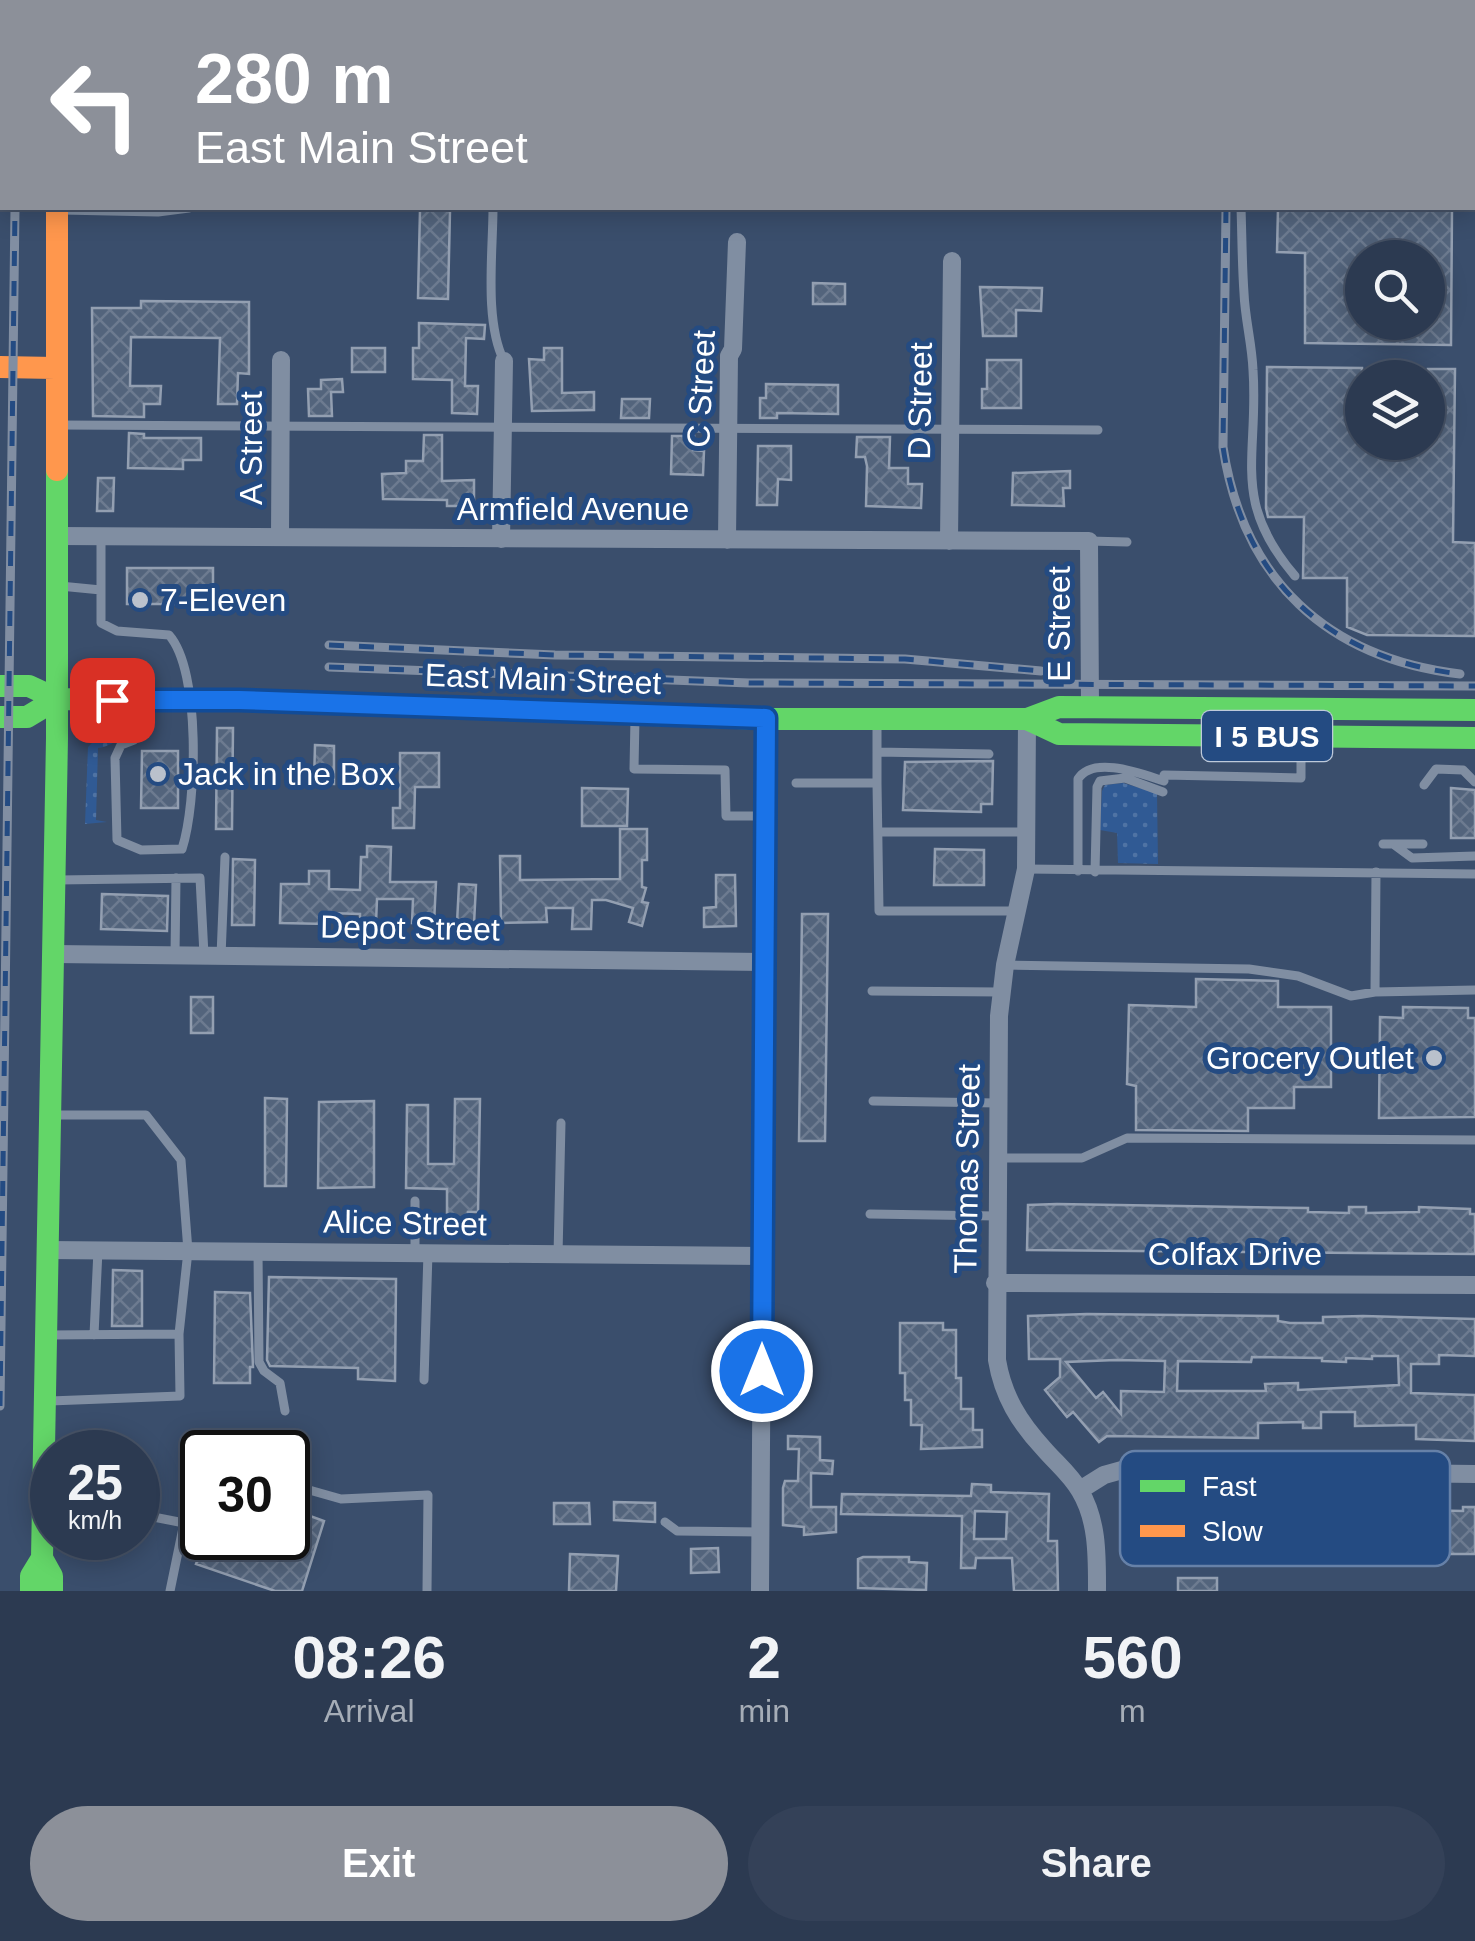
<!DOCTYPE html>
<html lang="en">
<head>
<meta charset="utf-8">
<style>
  body { margin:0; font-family:Arial,sans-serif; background:#344158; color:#f1f3f6; height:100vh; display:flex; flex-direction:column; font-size:38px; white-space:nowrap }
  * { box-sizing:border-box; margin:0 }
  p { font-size:32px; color:#a6adb7 }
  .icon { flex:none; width:55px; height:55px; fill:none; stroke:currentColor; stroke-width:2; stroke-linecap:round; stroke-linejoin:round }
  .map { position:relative; height:1591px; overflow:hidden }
  .drawer { display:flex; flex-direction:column; background:#2c3a51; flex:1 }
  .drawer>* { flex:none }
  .top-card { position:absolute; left:0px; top:0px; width:1475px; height:210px; box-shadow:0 5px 25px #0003,0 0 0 2px #485468; background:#8c9099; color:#fff; overflow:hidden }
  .fabs { position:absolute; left:1345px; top:240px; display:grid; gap:20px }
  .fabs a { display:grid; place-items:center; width:100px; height:100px; border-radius:50%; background:#2c3a51; box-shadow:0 5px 25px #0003,0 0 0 2px #485468; font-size:50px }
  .speed { position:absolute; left:30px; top:1430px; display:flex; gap:20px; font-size:50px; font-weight:700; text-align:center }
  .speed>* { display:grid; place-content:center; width:130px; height:130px; border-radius:50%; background:#2c3a51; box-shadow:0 5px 25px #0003,0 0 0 2px #485468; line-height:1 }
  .speed small { font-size:25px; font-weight:400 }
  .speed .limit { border:5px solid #111; border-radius:15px; background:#fff; color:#111 }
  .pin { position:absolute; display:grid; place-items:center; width:85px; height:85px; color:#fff; margin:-42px; border-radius:20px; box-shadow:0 5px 15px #0006 }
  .me { position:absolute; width:110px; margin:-55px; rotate:0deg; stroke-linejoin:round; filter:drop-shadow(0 0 8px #0008) }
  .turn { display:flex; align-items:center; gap:35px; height:210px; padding:0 30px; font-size:45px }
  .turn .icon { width:130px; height:130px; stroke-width:2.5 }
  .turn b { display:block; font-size:70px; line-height:85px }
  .eta { display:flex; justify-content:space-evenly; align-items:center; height:170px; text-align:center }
  .eta b { font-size:60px; font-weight:600; line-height:70px }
  .action { display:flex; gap:20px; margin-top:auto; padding:20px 30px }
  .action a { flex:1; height:115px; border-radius:60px; background:#8c9099; color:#fff; font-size:40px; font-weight:600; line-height:115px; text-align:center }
  .action a+a { background:#344158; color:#f1f3f6 }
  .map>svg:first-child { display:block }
  .grass { fill:url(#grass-dots) }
  .building { fill:url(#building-cross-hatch); stroke:#939fb1; stroke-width:2.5; fill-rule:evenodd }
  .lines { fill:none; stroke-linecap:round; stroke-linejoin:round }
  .path { stroke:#808ea2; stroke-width:2.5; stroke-dasharray:5 8; stroke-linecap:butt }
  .lane { stroke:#808ea2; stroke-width:9 }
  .street { stroke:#808ea2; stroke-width:18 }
  .fast { stroke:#63d668; stroke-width:22 }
  .slow { stroke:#ff974d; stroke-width:22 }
  .rail-casing { stroke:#818ea2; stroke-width:9 }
  .rail { stroke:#244b82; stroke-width:5; stroke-dasharray:15; stroke-linecap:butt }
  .route-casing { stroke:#114b97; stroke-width:25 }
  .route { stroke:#1a73e8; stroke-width:18 }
  .poi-dot { fill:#bac1cc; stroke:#244b82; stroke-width:4 }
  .labels { text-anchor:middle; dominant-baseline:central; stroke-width:10; stroke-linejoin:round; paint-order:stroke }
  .shield { fill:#244b82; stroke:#bdc9da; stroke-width:2.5 }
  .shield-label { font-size:30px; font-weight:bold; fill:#fff }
  .street-label { font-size:32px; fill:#fff; stroke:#244b82 }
  .poi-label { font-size:32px; fill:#fff; stroke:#244b82; text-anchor:start }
  .key { fill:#244b82; stroke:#6681a8; stroke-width:2.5 }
  .key-label { font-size:28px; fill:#fff }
</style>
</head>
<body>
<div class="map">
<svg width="1475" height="1591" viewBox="0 0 1475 1591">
  <defs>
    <pattern id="grass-dots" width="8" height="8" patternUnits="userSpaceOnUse" patternTransform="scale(2.5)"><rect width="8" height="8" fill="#305a94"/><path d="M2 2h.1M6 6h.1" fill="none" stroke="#4f73a4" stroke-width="1.8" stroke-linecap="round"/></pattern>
    <pattern id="building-cross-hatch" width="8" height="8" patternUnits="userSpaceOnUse" patternTransform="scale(2.5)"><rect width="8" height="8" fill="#53647c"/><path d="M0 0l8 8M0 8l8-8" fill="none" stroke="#6d7b90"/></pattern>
  </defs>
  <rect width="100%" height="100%" fill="#3a4e6c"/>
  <path class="grass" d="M111 725H126C124 738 110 747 98 748L96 820 107 822 85 824 88 747 99 736H106Z
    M1123 783 1157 793 1158 864 1118 863 1117 833 1100 830 1102 791 1105 785Z"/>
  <path class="building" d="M1278 208H1452L1451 345 1305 343V253L1277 252ZM1362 258H1428V322H1362Z
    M420 210 450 211 448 299 418 298Z
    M813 283 845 284V304H813Z
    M980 287 1042 288 1041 311 1016 310V336H983Z
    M141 301 249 302V374L238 373 237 404H218L220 338 131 337 130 386H161L160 404H144V417L93 416 92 308H141Z
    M419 323 485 325 484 339 466 338 465 386H478L477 414 452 413V380L413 379V348H419Z
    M352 348H385V372H352Z
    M544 348H562V393L594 392V410L532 411 529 359 544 360Z
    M987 360H1021V408H982V389H987Z
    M1267 367 1362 368V442H1428V369H1455L1453 542 1475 543V636L1367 635 1347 627V578H1303L1304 517H1268L1266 508Z
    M342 379 343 392H331L332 416H309L308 389H321V380Z
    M766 384 838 385V414L777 413V418H760V398H766Z
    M622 399H650L649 418H621Z
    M129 433 144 434V438H201V460H183V469L128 468Z
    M424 435H442V481L474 480V506H447V500L383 499 382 474 406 473V461H423Z
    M672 436H694L693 450 704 451 703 475 671 474Z
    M857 437H890L889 468H908V484H922L921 508 866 506 867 466 865 457H856Z
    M758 446H791V480L778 479 777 505H757Z
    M1070 471V488H1063L1064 506 1012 505 1013 473Z
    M98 478H114L113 511H97Z
    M127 568H213V604H127Z
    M217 728H233L232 829H216Z
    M315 745 334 746V784L314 783Z
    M142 751H178V808H141Z
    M400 753H439V787H415L414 828H393V808H400Z
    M993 761 992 804H981V812L903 810 905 762Z
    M582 788 628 789 627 826H582Z
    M1451 788 1475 790V838H1451Z
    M620 829H647V860H642V887L646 888 642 902 648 903 642 926 629 922 633 908 606 900H592L591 929H572L573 908H546L547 922 501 923 500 856H520V880L620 879Z
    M367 846 391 847 390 882H436L434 924 412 923 413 899H377L376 923H360V914L328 913V924L280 923 281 884H309V871H329V889L360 890 361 857H367Z
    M935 849 984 850V885H934Z
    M233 859 255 860 254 925H232Z
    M716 875H735L736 926 704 927V908L716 907Z
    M459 884 476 885 474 924 457 923Z
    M102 894 168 896 167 931 101 929Z
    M802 914H828L825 1141H799Z
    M1196 979 1278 981V1007H1331V1087H1294V1108H1248V1131L1136 1130V1086L1127 1084 1129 1005 1196 1007Z
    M191 997H213V1033H191Z
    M1403 1007 1468 1008V1018H1475V1117L1379 1118 1380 1017 1403 1018Z
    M265 1098 287 1099 286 1186H265Z
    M455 1099H480L478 1212H468V1219H447V1189L406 1188 407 1105H428V1164H454Z
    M374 1101V1187L318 1188 319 1102Z
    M1057 1204 1308 1208V1212L1349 1213V1207H1366V1213L1419 1212V1207L1470 1209V1214H1475V1254L1027 1250 1028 1205Z
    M113 1270 142 1271V1326H112Z
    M269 1277 396 1279 395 1381 358 1379V1368L270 1366 267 1360Z
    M215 1292 250 1293 253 1367H250V1383H214Z
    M1087 1314 1278 1316V1321L1290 1323H1323V1317L1363 1316 1475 1319V1356L1439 1355V1364H1411V1393L1475 1395V1441L1416 1439V1425L1355 1426V1412H1321V1428H1303V1422L1258 1423V1438L1107 1436 1099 1442 1073 1412 1067 1417 1045 1390 1060 1377V1359H1029L1028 1316ZM1372 1356H1398L1399 1385 1298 1390V1383L1265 1384 1266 1391H1177L1178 1361 1251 1362 1252 1357 1322 1358V1361L1346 1362V1358L1372 1359ZM1116 1360 1165 1361 1164 1392 1121 1391V1414L1103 1392 1096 1398 1066 1362Z
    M900 1323H943V1330H956V1378H961V1409H973V1430H982V1447L921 1449 922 1425H911V1400H905V1373H900Z
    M788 1436 820 1437V1460L833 1461 832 1474 811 1473V1507H836V1532L804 1535V1527L783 1525V1488L785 1481H798L799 1449H788Z
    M972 1484 991 1485V1492L1049 1494 1048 1541H1057L1058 1591H1014L1012 1558H976L975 1568H961L962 1516 841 1514 842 1494 971 1496ZM975 1511 1007 1512 1006 1539H974Z
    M614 1502 655 1503V1522L614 1520Z
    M1192 1502 1237 1503 1236 1513H1262V1521L1307 1522V1513L1344 1512 1362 1513V1521L1418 1522V1510L1463 1511V1507H1475V1554H1413V1560H1381V1557H1343L1344 1552 1302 1551V1560L1244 1556V1549H1212V1545L1180 1544V1549L1126 1547 1127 1503Z
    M554 1503H589L590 1524H554Z
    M288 1508 324 1521 302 1591H275L196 1564 206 1538H288Z
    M718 1548 719 1572 691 1573V1549Z
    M570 1554 618 1556 616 1591H569Z
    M863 1557H909V1562L927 1563 926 1590 858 1588V1559Z
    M1178 1578H1217V1591H1178Z"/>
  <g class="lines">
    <path class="path" d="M1298 1472 1375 1473"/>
    <path class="lane" d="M293 0V2
      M451 0H453
      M594 0 595 2
      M1240 2V0
      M493 208C493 252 484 321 504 361
      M1241 208C1242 236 1242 265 1244 293 1245 319 1252 344 1253 370 1259 457 1230 500 1295 576
      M62 210 158 212 189 208
      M58 425 1098 430
      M101 536V590
      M1089 541 1127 542
      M60 586 101 590V623L117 631 169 635C201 671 197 803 182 849L141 850 117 840 115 758 121 745 134 740V702
      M635 718 634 769 725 770 726 816H766
      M877 752 989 754
      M1164 775 1301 778V738
      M796 783H877V722
      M877 783 879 911H1016
      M1424 785 1436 769 1463 770 1475 782
      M878 832H1025
      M1383 844H1423
      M1393 844 1412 858 1475 856
      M1026 869 1475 874
      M1078 871V779C1093 755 1142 774 1164 781
      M1095 872 1097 787 1100 781 1125 778 1163 792
      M58 880 200 878 204 955
      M175 955 176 878
      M221 956 225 857
      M1005 965 1249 969 1298 976 1351 996 1375 992 1475 990
      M872 991 1001 992
      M1375 992 1376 872
      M873 1101 998 1103
      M997 1158H1082L1127 1138 1475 1140
      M415 1201V1253
      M870 1214 996 1216
      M258 1251 259 1362 264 1371 280 1383 285 1411
      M558 1255 561 1123
      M49 1335 179 1334 188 1251 181 1160 146 1115H55
      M94 1335 98 1250
      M424 1380 428 1253
      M50 1401 180 1396 179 1334
      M288 1484 341 1499 428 1495 427 1591
      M138 1514 184 1523
      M665 1522 677 1531 761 1532
      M170 1591 184 1523 202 1486"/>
    <path class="street" d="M365 2 378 0
      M0 57H2
      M56 536 1089 541 1090 707
      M280 537 281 360
      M501 539 504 361
      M727 540 729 356 733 349 737 242
      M949 541 952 261
      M1027 719 1026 869 1005 965 999 1016 997 1360C1003 1396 1019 1422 1044 1449 1056 1463 1070 1474 1080 1491 1098 1521 1097 1557 1097 1591
      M54 954 765 962
      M47 1250 763 1256
      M995 1283 1475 1285
      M1390 1473 1475 1474
      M1080 1490 1104 1475 1122 1470 1281 1471
      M760 1591 766 719"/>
    <path class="fast" d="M59 0V2
      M0 686H29L57 699 239 700 766 719H1027L1059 707 1475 710
      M0 717H27L57 699
      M1027 719 1059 734 1475 738
      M31 1591V1576L42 1558
      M52 1591V1576L42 1558 57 738V470"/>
    <path class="slow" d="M57 208V470
      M0 367 55 368"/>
    <defs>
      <path id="rail" d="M16 2V0
        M1226 208 1223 447C1243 580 1327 658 1460 674
        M329 645 555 655 905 659 1041 671
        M329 667 749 683 1475 686
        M0 1406 15 208"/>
    </defs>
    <use href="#rail" class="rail-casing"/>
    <use href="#rail" class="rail"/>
  </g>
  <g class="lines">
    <defs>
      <path id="route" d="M112 700H239L766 718 762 1371"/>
    </defs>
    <use href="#route" class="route-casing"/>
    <use href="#route" class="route"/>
  </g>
  <g class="poi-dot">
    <circle cx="140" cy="600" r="10"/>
    <circle cx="158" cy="774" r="10"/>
    <circle cx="1434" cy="1058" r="10"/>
  </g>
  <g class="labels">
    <rect class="shield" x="1202" y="711" width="130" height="50" rx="8"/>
    <g class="shield-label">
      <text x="1267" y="736">I 5 BUS</text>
    </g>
    <g class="street-label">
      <text transform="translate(701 389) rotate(-87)">C Street</text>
      <text transform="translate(920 401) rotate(-89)">D Street</text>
      <text transform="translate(251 448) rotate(-90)">A Street</text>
      <text x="573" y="509">Armfield Avenue</text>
      <text transform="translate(1059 624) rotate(-90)">E Street</text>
      <text transform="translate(543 679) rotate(2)">East Main Street</text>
      <text transform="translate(410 928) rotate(1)">Depot Street</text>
      <text transform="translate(967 1169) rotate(-89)">Thomas Street</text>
      <text transform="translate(405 1223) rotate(1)">Alice Street</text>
      <text x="1235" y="1254">Colfax Drive</text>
    </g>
    <g class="poi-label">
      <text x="160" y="600">7-Eleven</text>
      <text x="178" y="774">Jack in the Box</text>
      <text x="1414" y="1058" text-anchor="end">Grocery Outlet</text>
    </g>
  </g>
  <rect x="1120" y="1451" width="330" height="115" rx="15" class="key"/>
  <rect x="1140" y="1480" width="45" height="12" fill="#63d668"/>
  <rect x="1140" y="1525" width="45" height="12" fill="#ff974d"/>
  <g class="key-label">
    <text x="1202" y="1496">Fast</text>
    <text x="1202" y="1541">Slow</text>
  </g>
</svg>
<div class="fabs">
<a><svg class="icon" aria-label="search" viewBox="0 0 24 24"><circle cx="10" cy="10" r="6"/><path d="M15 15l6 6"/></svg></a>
<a><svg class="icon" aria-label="layers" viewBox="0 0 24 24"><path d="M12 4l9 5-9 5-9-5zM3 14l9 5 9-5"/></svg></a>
</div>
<div class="speed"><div>25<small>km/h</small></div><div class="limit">30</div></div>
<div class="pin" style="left:112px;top:700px;background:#d93025"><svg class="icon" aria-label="arrive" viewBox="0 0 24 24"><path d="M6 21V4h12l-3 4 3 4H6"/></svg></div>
<svg class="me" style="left:762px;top:1371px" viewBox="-20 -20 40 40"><circle r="17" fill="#1a73e8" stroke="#fff" stroke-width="3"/><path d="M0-11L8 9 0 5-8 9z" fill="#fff"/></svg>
<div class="top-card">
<div class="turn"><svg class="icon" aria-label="left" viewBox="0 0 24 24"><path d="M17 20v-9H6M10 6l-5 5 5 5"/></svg><div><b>280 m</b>East Main Street</div></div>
</div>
</div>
<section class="drawer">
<div class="eta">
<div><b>08:26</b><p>Arrival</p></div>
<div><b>2</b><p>min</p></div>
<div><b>560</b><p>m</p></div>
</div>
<div class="action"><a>Exit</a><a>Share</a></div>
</section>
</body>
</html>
